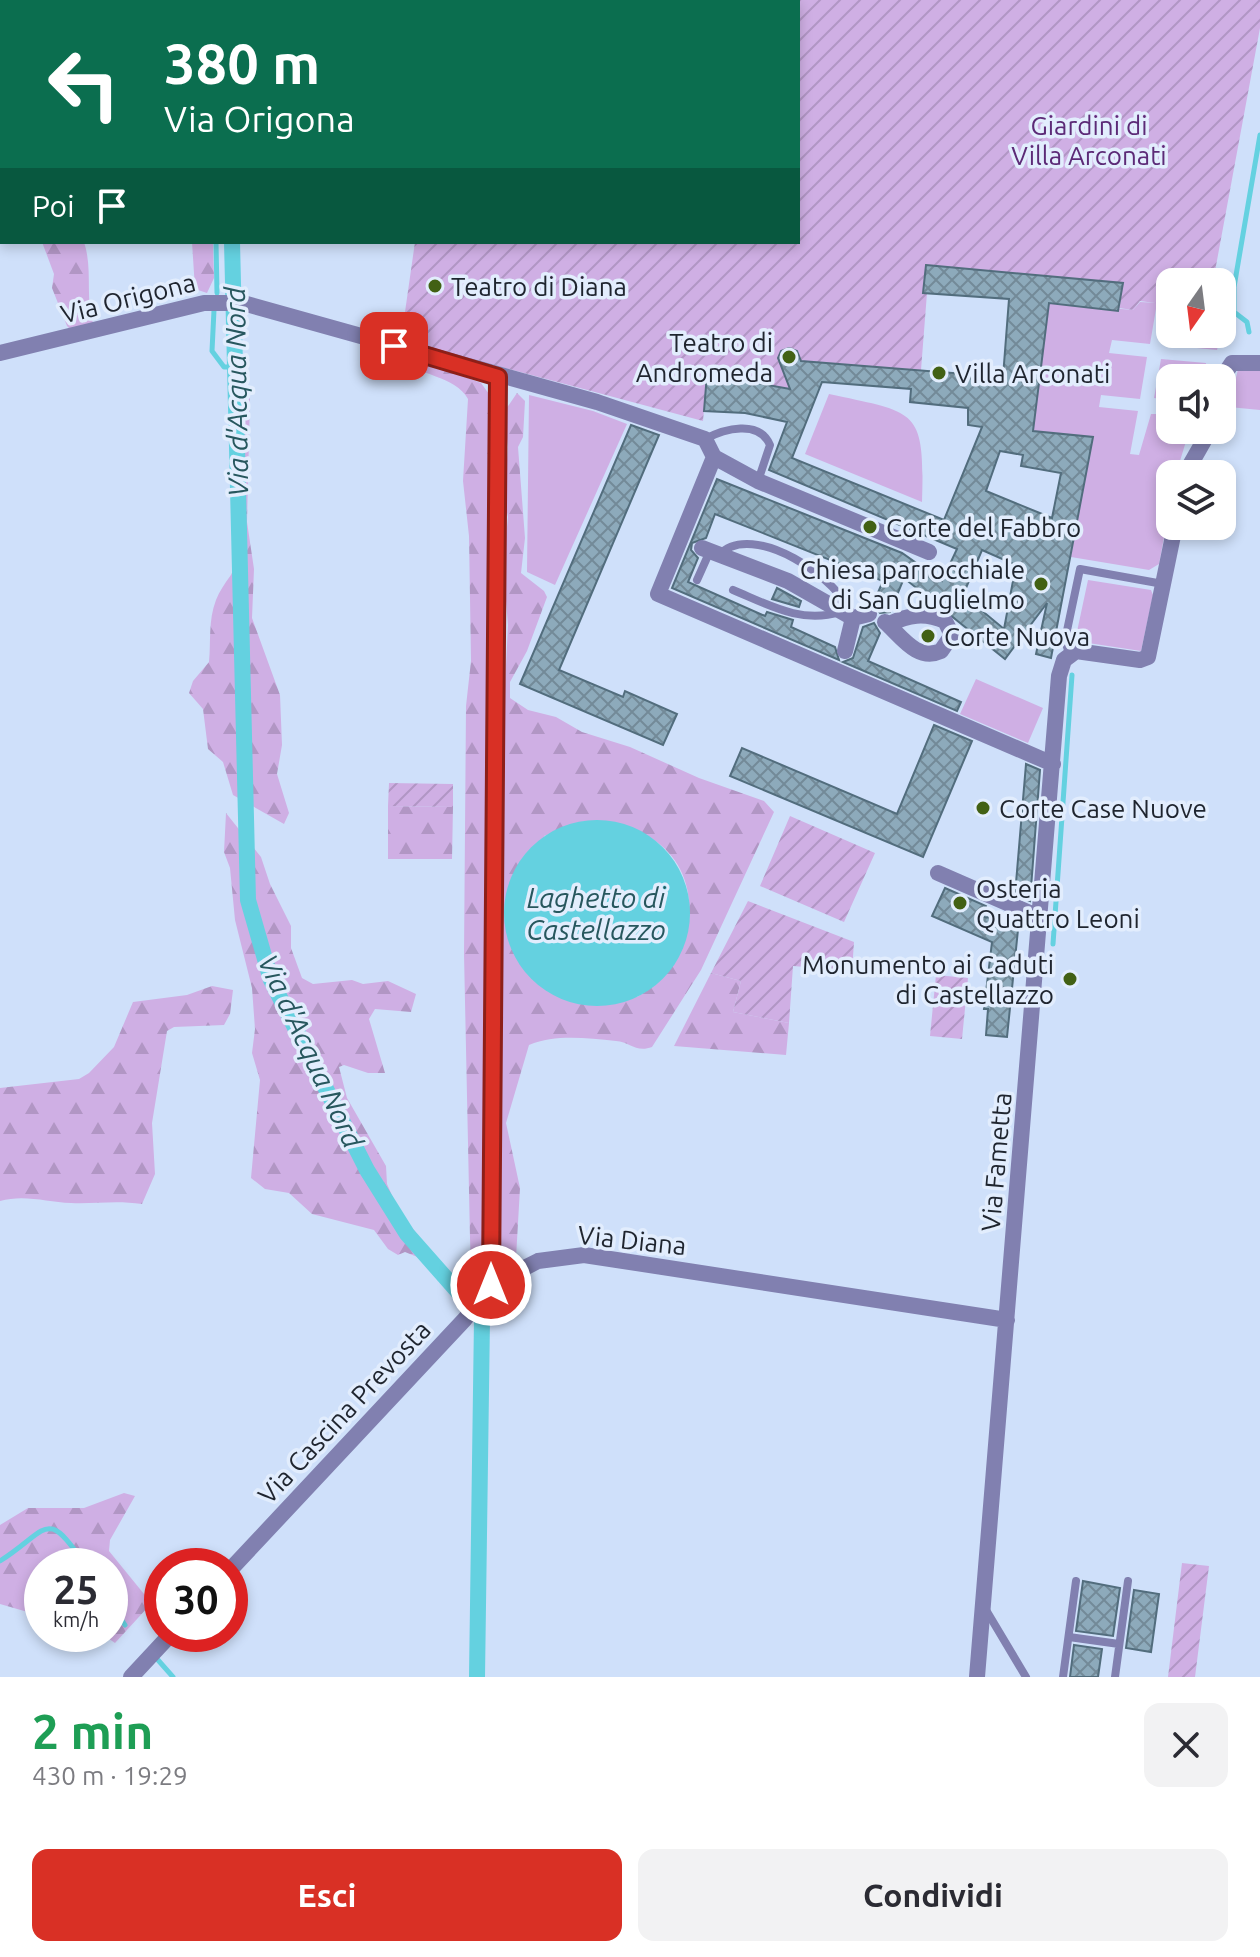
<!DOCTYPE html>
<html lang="it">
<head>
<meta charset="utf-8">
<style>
  body { margin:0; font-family:Ubuntu,sans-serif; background:#f2f2f3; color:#2b2b33; height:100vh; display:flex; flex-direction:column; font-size:30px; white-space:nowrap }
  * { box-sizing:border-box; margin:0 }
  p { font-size:26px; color:#7c7c81 }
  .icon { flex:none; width:44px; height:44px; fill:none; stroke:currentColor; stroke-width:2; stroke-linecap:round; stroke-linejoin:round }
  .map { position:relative; height:1677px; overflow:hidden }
  .drawer { display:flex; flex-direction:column; background:#fff; flex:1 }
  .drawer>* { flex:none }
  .top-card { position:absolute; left:0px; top:0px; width:800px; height:244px; box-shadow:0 4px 12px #0003; background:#0b6e4f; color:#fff; overflow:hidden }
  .needle { width:52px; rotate:194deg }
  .controls { position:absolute; left:1156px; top:268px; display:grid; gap:16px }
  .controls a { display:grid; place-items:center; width:80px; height:80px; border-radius:16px; background:#fff; box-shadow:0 4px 12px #0003; font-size:40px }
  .speed { position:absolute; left:24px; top:1548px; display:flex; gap:16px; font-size:40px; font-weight:700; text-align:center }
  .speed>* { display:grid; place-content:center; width:104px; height:104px; border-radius:50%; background:#fff; box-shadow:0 4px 12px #0003; line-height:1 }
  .speed small { font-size:20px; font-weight:400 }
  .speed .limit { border:12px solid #d22; background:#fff; color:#111 }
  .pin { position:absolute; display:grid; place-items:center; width:68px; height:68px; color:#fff; margin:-34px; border-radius:16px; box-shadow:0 4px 12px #0006 }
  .me { position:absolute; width:88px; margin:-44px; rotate:0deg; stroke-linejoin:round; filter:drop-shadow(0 0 6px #0008) }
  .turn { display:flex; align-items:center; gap:28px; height:168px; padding:0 32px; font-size:36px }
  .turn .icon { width:104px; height:104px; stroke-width:2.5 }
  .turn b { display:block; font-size:56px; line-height:68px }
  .then { display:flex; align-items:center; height:76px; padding:0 32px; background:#0003; gap:16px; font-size:30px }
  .round { display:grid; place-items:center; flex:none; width:84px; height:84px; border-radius:16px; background:#f2f2f3 }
  .overview { display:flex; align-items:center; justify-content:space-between; height:136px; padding:0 32px }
  h1 { font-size:48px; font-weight:600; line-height:60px; color:#1e9e55 }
  .button { display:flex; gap:16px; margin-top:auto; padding:16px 32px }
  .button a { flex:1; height:92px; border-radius:16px; background:#d93025; color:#fff; font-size:32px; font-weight:600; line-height:92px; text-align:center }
  .button a+a { background:#f2f2f3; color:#2b2b33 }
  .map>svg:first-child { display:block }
  .grass { fill:#cfafe4 }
  .forest { fill:url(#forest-firs); fill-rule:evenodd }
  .garden { fill:url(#garden-furrows) }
  .water { fill:#64d1e0 }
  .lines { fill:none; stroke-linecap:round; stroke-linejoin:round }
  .stream { stroke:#64d1e0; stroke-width:5 }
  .canal { stroke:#64d1e0; stroke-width:16 }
  .building { fill:url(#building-cross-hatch); stroke:#526d7d; stroke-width:2; fill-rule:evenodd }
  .service { stroke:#8180b0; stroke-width:8 }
  .minor { stroke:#8180b0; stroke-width:16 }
  .route-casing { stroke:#8d1f18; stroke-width:20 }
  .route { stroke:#d93025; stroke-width:14 }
  .poi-dot { fill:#426114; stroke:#e2edfd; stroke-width:3 }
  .labels { text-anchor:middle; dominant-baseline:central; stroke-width:7; stroke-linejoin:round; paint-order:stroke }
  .park-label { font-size:26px; fill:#5c2a77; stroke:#e2edfd }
  .poi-label { font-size:26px; fill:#1f252f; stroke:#e2edfd; text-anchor:start }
  .street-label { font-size:26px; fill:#1f252f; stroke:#e2edfd }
  .water-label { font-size:28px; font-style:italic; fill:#27575e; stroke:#e2edfd }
</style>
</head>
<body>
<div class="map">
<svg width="1260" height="1677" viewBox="0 0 1260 1677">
  <defs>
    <pattern id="forest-firs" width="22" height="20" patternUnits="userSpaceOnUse" patternTransform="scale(2)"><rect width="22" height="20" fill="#cfafe4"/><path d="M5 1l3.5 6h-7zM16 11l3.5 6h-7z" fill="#b196c4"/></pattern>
    <pattern id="garden-furrows" width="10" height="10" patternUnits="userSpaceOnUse" patternTransform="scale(2)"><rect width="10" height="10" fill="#cfafe4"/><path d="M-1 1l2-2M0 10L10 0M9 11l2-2" fill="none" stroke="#b196c4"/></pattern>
    <pattern id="building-cross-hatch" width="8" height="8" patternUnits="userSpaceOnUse" patternTransform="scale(2)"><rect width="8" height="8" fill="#8daabb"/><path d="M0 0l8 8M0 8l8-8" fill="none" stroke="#738a98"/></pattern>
  </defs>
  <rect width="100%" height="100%" fill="#cfe0fa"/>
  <path class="grass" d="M1140 302 1157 303 1150 344 1112 340 1109 353 1147 357 1140 399 1101 395 1099 407 1138 411 1130 454 1139 455 1151 414H1170V430H1202L1187 438 1176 474H1170V506L1159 564 1149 570 1071 557 1092 437 1033 431 1049 303 1133 310Z
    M1169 305 1170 334 1221 335 1217 350 1166 345 1162 340Z
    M1161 359 1206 363 1204 378H1170V400L1154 398Z
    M1239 365 1260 367V410L1229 407Z
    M829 394C917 413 925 408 922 502L805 454Z
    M529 395 593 411 627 424 555 585 527 572Z
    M1088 580 1151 590 1153 595 1141 651 1075 641Z
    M976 679 1043 708 1028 743 960 714Z"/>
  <path class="forest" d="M0 0H209L2 2V107Z
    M42 242H84C93 269 85 297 93 323L70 329 67 326 52 288 54 274Z
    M192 242H213L214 278 207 293 195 289Z
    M412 357 481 383 489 394 486 688 490 840 486 859 484 1277 476 1285 471 1272 470 1238 464 954 466 706 471 661 469 536 463 481 468 399C455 375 419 377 401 358Z
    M517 393 525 401 523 437 518 447 525 538 521 573 544 591 547 597 527 651 510 682V698L528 710 556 717 582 732 630 747 699 778 764 801 774 812 701 970 652 1047C636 1053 630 1042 616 1041 585 1038 556 1034 529 1045L506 1123 520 1188 516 1258 503 1270 495 1269 498 1047 503 1019 498 899 503 856 499 804 504 783 502 746 508 625 503 565 508 517 504 499 508 447 504 412ZM585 821C604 825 634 827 651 838 713 877 693 966 637 997L544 836Z
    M250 398 247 522 254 569 252 618 280 695 282 745 277 774 289 813 284 824 233 795 223 762 208 749 203 709 189 693 193 681 209 662C211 641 208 621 216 600 223 582 238 570 243 551 243 526 234 409 250 398Z
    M388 806 453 807 452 859H388Z
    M226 813 261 857 270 884 291 926V948L302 978 313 984 352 980 363 984 388 981 416 994 411 1012 375 1009 369 1019 385 1073H368L344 1065 339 1067 347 1098 386 1166 387 1184 398 1209 442 1267 405 1252 398 1255 388 1249 374 1230 312 1214 289 1193 265 1189 251 1178 260 1080 252 1053 255 1029 252 988 235 920 230 868 224 852Z
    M711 973 741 981 733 1012 789 1023 786 1055 674 1046Z
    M212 986 233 990 230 1014 224 1025 174 1027 167 1031 152 1123 155 1174 142 1204C116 1200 96 1204 71 1203 47 1202 24 1194 0 1201V1088L79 1079 89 1073 114 1047 133 1002 187 995Z
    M124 1493 135 1496 110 1540 109 1551 144 1594 149 1606 115 1643 102 1634H110V1566H42V1611L31 1613 0 1604V1525L28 1508H84Z"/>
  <path class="garden" d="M450 0H1260V28L1213 282H1170V305L1140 301 1133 310 1119 308 1123 283 927 293 921 370 811 362 800 391 707 375 703 421 401 340 415 242H798V2Z
    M389 783 453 784V807L388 806Z
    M790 816 875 853 844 922 760 886Z
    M748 901 854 942 852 971 793 966 789 1023 733 1012 741 981 711 973Z
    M936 975 968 978 962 1039 930 1036Z
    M1182 1563 1209 1566 1195 1677H1168Z"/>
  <path class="water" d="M504 913a93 93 0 1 1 186 0a93 93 0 1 1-186 0Z"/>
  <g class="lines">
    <path class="stream" d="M0 98H2
      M216 242 217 293
      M214 310 212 351 224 367H235
      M1249 332 1247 322 1234 312V287L1260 135
      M1053 944 1072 675
      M0 1561C49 1530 45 1505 86 1566
      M110 1602 125 1625
      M158 1660 173 1677"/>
    <path class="canal" d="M227 0V2
      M232 242 248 900 271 980 367 1170 407 1234 482 1319 477 1677"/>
  </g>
  <path class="building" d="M926 265 1123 283 1118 311 1049 303 1033 431 1093 437 1051 658 1036 654 1047 603 1005 659 904 578 890 612 880 613 873 604 883 581 715 514 706 538 692 543 691 550 698 558 688 582 765 616 767 612 793 620 791 627 835 647 839 660 672 588 717 479 902 553 942 581 957 549 769 470 787 422 745 413 704 411 707 374 790 389 778 358 781 351 789 348 797 351 801 361 1003 377 1009 299 923 293ZM822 382 911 389 910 402 968 408V425L982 427 944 520 792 458ZM1000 451 1023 455 1021 466 1061 473 1052 518 986 491ZM982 550 1016 565 1004 629 963 595Z
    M631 425 659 435 559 670 623 697 625 691 677 714 663 745 520 684Z
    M777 588 801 601 799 607 772 599Z
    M874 623 880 633 868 661 961 702 957 711 843 662 853 658 863 627Z
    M934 725 972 741 923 857 730 776 742 748 897 814Z
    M1026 764 1040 770 1030 901 1015 895Z
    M945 888 986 906 984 917 1019 920 1007 1037 986 1035 988 1009H984L992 942 932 916Z
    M1083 1581 1120 1588 1113 1636 1076 1631Z
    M1134 1590 1159 1594 1151 1652 1126 1648Z
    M1074 1645 1102 1649 1098 1677H1070Z"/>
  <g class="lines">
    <path class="service" d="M705 439C724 429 759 419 770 445L758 481
      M719 555C752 519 842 579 853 618
      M697 580 710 551
      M733 590C769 605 801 624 840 612
      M1069 654 1065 640 1080 569 1163 584
      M986 1610 1026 1677
      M1069 1637 1119 1644
      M1063 1677 1076 1581
      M1115 1677 1128 1581"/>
    <path class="minor" d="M0 353 204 303H243L597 402 705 439 714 457 658 594 1053 764
      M498 377 491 1285 538 1261 584 1255 1007 1320
      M1222 378 1232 363H1260
      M714 457 758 481 929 552
      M1185 474 1210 430
      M702 548 788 581 853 618 845 651
      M853 618 869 614
      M885 622C901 636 917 662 941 651L952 635 945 621C924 612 909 615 889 624
      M938 873 1039 917
      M230 1570 465 1319 491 1285
      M131 1677 171 1634
      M977 1677 1059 676 1064 660 1076 651 1140 660 1148 657 1175 526"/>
  </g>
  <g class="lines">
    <defs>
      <path id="route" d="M394 346 498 377 491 1285"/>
    </defs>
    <use href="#route" class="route-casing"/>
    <use href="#route" class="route"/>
  </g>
  <g class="poi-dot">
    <circle cx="435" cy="286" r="8"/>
    <circle cx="789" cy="357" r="8"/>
    <circle cx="939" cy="373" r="8"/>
    <circle cx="870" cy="527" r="8"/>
    <circle cx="1041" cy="584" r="8"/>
    <circle cx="928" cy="636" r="8"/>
    <circle cx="983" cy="808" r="8"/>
    <circle cx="960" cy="903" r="8"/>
    <circle cx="1070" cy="979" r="8"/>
  </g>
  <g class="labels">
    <g class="park-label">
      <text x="1089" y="125">Giardini di<tspan x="1089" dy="30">Villa Arconati</tspan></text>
    </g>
    <g class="poi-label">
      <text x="451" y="286">Teatro di Diana</text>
      <text x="773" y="342" text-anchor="end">Teatro di<tspan x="773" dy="30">Andromeda</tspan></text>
      <text x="955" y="373">Villa Arconati</text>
      <text x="886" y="527">Corte del Fabbro</text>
      <text x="1025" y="569" text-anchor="end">Chiesa parrocchiale<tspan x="1025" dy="30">di San Guglielmo</tspan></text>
      <text x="944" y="636">Corte Nuova</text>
      <text x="999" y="808">Corte Case Nuove</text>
      <text x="976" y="888">Osteria<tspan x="976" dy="30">Quattro Leoni</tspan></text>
      <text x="1054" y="964" text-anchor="end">Monumento ai Caduti<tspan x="1054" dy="30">di Castellazzo</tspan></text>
    </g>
    <g class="street-label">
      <text transform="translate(128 298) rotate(-14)">Via Origona</text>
      <text transform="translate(996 1162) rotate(-85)">Via Fametta</text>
      <text transform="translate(632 1240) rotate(6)">Via Diana</text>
      <text transform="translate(344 1412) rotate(-47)">Via Cascina Prevosta</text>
    </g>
    <g class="water-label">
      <text transform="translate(236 392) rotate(-91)">Via d'Acqua Nord</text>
      <text x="596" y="897">Laghetto di<tspan x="596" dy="32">Castellazzo</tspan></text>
      <text transform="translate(311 1051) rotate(65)">Via d'Acqua Nord</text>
    </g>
  </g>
</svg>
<div class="controls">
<a><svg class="needle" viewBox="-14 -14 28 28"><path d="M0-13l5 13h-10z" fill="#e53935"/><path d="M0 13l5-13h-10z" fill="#7c7c81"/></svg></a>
<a><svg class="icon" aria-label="sound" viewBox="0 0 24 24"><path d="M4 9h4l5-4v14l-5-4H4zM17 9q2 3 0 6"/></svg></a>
<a><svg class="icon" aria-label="layers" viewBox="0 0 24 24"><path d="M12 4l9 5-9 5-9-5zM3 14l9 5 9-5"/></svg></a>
</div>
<div class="speed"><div>25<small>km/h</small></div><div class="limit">30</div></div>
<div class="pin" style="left:394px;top:346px;background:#d93025"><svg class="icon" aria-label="arrive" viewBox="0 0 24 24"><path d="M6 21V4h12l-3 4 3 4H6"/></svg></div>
<svg class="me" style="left:491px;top:1285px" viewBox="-20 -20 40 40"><circle r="17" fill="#d93025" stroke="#fff" stroke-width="3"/><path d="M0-11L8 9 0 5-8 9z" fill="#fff"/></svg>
<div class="top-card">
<div class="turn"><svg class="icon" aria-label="left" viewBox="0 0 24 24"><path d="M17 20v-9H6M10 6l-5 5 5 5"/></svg><div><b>380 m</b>Via Origona</div></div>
<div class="then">Poi<svg class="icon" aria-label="arrive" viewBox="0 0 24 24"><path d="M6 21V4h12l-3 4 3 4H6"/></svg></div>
</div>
</div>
<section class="drawer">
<div class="overview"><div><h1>2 min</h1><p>430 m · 19:29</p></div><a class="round"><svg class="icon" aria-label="close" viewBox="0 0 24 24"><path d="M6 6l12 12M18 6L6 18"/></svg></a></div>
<div class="button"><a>Esci</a><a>Condividi</a></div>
</section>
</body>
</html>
